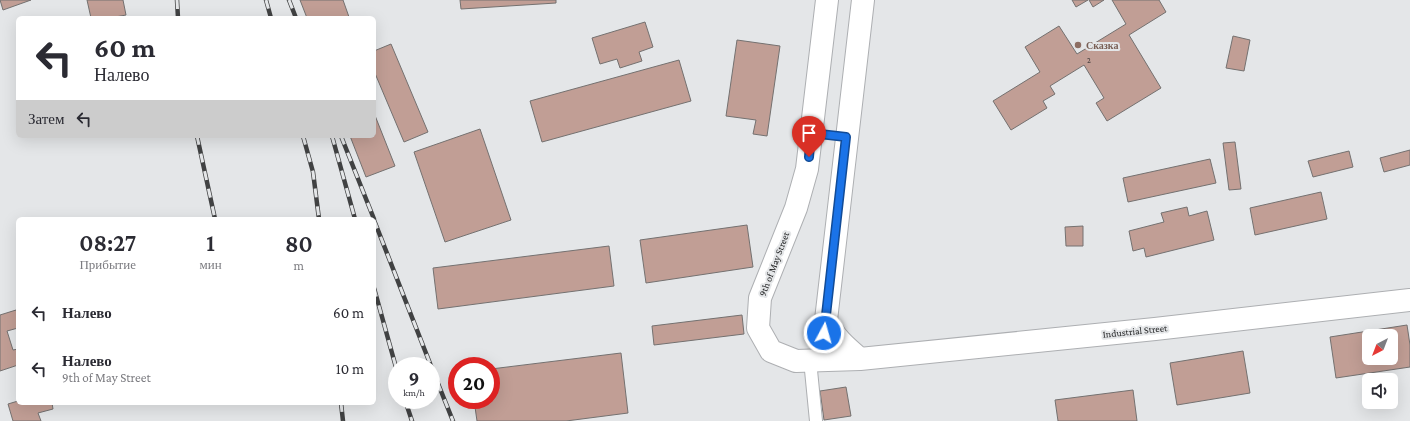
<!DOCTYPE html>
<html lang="ru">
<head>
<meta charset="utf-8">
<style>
  body { margin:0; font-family:"Crimson Pro",serif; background:#f7f7f7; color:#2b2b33; height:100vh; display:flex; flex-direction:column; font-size:15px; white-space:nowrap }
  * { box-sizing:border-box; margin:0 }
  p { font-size:13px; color:#7c7c81 }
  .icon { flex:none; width:22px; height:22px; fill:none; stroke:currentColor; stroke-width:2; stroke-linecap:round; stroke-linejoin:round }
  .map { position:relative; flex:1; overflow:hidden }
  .side { position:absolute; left:16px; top:217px; width:360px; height:188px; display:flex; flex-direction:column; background:#fff; border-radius:6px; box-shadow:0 4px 16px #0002 }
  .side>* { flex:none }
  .hud { position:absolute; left:16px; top:16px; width:360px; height:122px; border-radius:6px; box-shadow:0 4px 16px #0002; background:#fff; color:#2b2b33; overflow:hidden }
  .needle { width:26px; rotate:222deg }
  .tools { position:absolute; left:1362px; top:329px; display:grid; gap:8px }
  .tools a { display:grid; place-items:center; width:36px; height:36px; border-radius:6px; background:#fff; box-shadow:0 4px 16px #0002; font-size:20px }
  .speed { position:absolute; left:388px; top:357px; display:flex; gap:8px; font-size:20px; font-weight:700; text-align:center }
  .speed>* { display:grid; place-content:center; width:52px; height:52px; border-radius:50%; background:#fff; box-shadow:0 4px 16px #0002; line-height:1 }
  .speed small { font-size:10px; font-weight:400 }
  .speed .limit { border:6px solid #d22; background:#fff; color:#111 }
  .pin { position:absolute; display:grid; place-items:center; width:34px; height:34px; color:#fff; margin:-41px -17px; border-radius:50% 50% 50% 0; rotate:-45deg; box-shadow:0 0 4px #0007 }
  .pin .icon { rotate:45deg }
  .me { position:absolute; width:44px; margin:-22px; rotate:6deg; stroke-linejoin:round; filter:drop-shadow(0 0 3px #0008) }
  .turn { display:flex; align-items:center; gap:14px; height:84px; padding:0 12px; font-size:18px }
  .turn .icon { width:52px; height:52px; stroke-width:2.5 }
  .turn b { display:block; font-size:28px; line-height:34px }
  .then { display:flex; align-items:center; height:38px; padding:0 12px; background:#0003; gap:8px; font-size:15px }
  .eta { display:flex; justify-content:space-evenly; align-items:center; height:68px; text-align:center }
  .eta b { font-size:24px; font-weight:600; line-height:28px }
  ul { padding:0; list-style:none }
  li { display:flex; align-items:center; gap:12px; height:56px; padding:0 12px }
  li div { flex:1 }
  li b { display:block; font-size:15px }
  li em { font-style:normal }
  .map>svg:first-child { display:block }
  .building { fill:#c19e95; stroke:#747170; fill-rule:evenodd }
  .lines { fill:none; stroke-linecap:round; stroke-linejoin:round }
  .lane-casing { stroke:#adafb2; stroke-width:14 }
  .street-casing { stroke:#adafb2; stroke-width:24 }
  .lane { stroke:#fff; stroke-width:12 }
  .street { stroke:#fff; stroke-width:22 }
  .rail-casing { stroke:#414243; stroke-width:4.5 }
  .rail { stroke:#e4e6e8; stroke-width:3; stroke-dasharray:9; stroke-linecap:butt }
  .route-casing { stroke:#114b97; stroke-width:10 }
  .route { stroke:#1a73e8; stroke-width:7 }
  .education-dot { fill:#8d6e63; stroke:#e4e6e8; stroke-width:1.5 }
  .labels { text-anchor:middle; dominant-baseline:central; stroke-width:4; stroke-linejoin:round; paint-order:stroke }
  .number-label { font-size:8px; fill:#4a4241 }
  .education-label { font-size:10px; font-weight:bold; fill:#785e54; stroke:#e4e6e8; text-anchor:start }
  .street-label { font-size:10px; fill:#232425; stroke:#e4e6e8 }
</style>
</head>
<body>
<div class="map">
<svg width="1410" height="421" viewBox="0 0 1410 421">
  <rect width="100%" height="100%" fill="#e4e6e8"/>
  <path class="building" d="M0 0H31L3 10Z
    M87 0H123L126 15 110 18H91Z
    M300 0H343L349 17 346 18H307Z
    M460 0H556V3L461 9Z
    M1072 0H1088L1076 7Z
    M1089 0H1104L1093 7Z
    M1112 0H1159L1166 12 1129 35 1161 88 1107 121 1096 103 1104 98 1084 65 1050 86 1055 94 1043 101 1047 108 1011 130 993 101 1040 72 1025 47 1059 26 1077 54 1126 24Z
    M645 22 653 47 639 52 642 61 620 68 617 59 600 64 592 38Z
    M1233 36 1250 40 1244 71 1226 68Z
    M737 40 780 46 767 136 753 134 756 120 726 116Z
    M391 44 428 132 404 142 374 71V51Z
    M679 60 691 101 542 142 530 101Z
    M374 113 395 166 366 177 350 136H374Z
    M480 129 511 220 445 242 414 152Z
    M1235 142 1241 189 1229 190 1223 143Z
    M1410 150V165L1384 172 1380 158Z
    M1349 151 1353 167 1313 177 1308 161Z
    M1210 159 1216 183 1128 202 1123 178Z
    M1321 192 1327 219 1255 235 1250 208Z
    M1187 207 1189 216 1207 211 1214 240 1146 257 1144 248 1133 251 1129 231 1164 222 1161 213Z
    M747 225 753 267 646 283 640 240Z
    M1083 226V246H1066L1065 227Z
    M609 246 614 286 438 309 433 268Z
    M16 310 18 316V328L7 331 13 350 18 349V365L0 371V315Z
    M742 315 744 334 654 345 652 326Z
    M1407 325 1410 345V367L1336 378 1330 337ZM1369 336H1391V358H1369Z
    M1243 351 1250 393 1177 405 1170 363Z
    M621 353 628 413 566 421H477L474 400H491V369Z
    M846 387 851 416 824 420 820 391Z
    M1133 390 1137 421H1058L1055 400Z
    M18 401V403H52L53 409 38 413 41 421H13L8 404Z"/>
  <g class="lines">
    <defs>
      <path id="lane" d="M810 360 816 421
        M821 360 826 321"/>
      <path id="street" d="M827 0 807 169 796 208 760 298 758 328 771 351 796 361 860 359 1155 329 1410 300
        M860 359C846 347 834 337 826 320L863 0"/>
    </defs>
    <use href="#lane" class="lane-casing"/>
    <use href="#street" class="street-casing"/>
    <use href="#lane" class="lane"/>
    <use href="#street" class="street"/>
    <defs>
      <path id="rail" d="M177 0 178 18
        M266 0 271 18
        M289 0 296 18
        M197 136 215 219
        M303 136 313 172 319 219
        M332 136 355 219
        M341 136 374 219
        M374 220 431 366
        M374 288 397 371
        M431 366 453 421
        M405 400 412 421
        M341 403 343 421"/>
    </defs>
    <use href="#rail" class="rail-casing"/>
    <use href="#rail" class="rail"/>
  </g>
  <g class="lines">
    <defs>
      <path id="route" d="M809 157 811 133 846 137 824 333"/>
    </defs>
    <use href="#route" class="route-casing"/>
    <use href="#route" class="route"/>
  </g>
  <circle class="education-dot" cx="1078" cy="45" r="4"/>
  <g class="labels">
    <g class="number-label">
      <text x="1089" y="60">2</text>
    </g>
    <g class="education-label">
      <text x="1086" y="45">Сказка</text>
    </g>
    <g class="street-label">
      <text transform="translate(774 264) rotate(-69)">9th of May Street</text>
      <text transform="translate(1135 331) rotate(-6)">Industrial Street</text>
    </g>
  </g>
</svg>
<div class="tools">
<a><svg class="needle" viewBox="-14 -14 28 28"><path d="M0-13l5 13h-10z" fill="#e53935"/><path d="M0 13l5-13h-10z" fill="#7c7c81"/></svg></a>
<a><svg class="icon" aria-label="sound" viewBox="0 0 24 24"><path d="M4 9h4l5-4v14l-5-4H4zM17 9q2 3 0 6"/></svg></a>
</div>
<div class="speed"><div>9<small>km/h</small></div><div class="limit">20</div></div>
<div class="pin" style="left:809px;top:157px;background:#d93025"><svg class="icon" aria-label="arrive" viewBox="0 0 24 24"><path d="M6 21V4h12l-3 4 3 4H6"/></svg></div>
<svg class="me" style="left:824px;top:333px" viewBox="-20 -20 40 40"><circle r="17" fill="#1a73e8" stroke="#fff" stroke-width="3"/><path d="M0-11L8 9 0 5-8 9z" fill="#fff"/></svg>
<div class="hud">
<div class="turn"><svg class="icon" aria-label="left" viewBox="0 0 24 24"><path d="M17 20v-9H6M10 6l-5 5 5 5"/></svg><div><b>60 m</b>Налево</div></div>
<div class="then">Затем<svg class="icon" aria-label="left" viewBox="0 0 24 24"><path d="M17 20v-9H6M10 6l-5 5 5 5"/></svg></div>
</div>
<section class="side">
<div class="eta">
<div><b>08:27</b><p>Прибытие</p></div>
<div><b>1</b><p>мин</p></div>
<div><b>80</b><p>m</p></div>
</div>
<ul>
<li><svg class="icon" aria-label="left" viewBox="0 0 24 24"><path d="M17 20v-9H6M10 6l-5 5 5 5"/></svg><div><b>Налево</b></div><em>60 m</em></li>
<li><svg class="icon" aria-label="left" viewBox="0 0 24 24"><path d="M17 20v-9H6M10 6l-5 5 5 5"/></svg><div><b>Налево</b><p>9th of May Street</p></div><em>10 m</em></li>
</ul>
</section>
</div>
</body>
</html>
